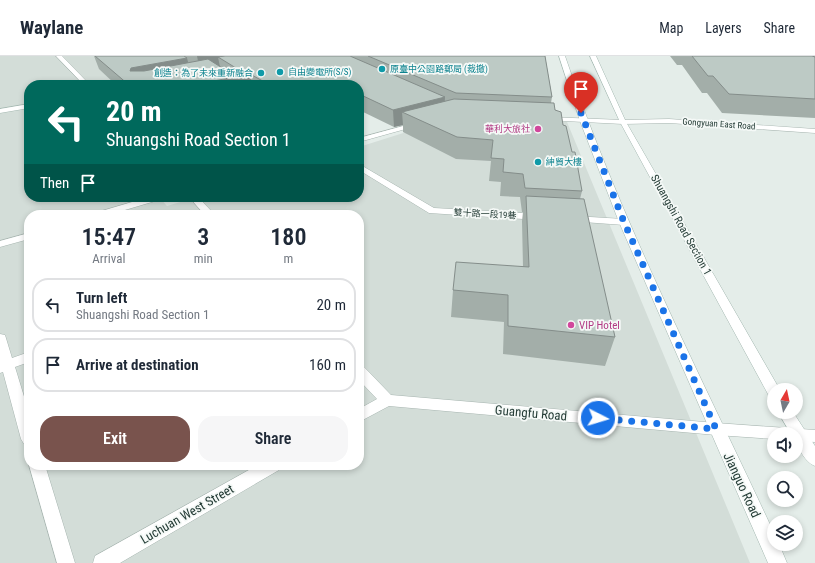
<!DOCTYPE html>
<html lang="en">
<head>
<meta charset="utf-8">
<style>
  body { margin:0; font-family:"Roboto Condensed","Noto Sans TC",sans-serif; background:#f6f6f7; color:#1f2937; height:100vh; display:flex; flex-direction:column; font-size:15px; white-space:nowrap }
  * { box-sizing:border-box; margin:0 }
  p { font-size:13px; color:#747a83 }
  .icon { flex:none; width:22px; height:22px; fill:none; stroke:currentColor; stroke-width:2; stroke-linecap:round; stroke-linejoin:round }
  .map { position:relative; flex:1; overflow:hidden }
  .panel { position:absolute; left:24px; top:154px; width:340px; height:260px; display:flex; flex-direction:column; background:#fff; border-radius:16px; box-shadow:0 2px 6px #0003 }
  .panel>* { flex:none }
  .top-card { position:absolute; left:24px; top:24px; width:340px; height:122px; border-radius:16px; box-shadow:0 2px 6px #0003; background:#00695c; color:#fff; overflow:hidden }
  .needle { width:26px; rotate:9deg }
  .controls { position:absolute; left:767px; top:327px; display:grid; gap:8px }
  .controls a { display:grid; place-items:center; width:36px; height:36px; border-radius:50%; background:#fff; box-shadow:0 2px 6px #0003; font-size:20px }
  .pin { position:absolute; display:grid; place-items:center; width:34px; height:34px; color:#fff; margin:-41px -17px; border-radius:50% 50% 50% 0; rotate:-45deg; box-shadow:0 0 4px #0007 }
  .pin .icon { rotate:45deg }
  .me { position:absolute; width:44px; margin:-22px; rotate:95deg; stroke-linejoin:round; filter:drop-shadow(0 0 3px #0008) }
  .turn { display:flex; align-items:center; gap:14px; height:84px; padding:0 16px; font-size:18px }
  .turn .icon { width:52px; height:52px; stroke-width:2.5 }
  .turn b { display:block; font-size:28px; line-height:34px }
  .then { display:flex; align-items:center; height:38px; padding:0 16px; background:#0003; gap:8px; font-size:15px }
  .eta { display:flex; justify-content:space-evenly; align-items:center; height:68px; text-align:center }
  .eta b { font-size:24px; font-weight:600; line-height:28px }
  .cta { display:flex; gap:8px; margin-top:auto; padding:8px 16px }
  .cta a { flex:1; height:46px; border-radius:16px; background:#79534d; color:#fff; font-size:16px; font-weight:600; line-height:46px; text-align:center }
  .cta a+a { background:#f6f6f7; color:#1f2937 }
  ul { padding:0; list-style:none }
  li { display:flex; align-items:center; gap:12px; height:54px; margin:0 8px 6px; padding:0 8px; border:2px solid #e0e1e3; border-radius:16px }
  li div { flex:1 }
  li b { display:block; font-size:15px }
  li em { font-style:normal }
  header { display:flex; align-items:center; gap:24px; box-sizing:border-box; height:56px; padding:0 20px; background:#fff; border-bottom:1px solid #e0e1e3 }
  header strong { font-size:19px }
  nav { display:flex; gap:22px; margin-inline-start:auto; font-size:14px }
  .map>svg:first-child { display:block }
  .built { fill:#d3ddd8; fill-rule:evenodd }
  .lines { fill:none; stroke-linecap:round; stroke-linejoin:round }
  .service-casing { stroke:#a7b5b0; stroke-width:1 }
  .minor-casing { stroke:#a7b5b0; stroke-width:1 }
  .tertiary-casing { stroke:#a7b5b0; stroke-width:1 }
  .secondary-casing { stroke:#a4b8b1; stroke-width:1 }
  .service { fill:#fff; fill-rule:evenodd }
  .minor { fill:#fff; fill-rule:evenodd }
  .tertiary { fill:#fff; fill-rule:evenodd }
  .secondary { fill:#fff; fill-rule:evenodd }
  .wall { fill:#a3aea9 }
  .shaded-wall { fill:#848d8a }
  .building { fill:#bdcac5; stroke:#848d8a }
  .route { stroke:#1a73e8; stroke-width:7; stroke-dasharray:0 12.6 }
  .culture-dot { fill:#0f9aa8; stroke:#f5f9f7; stroke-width:1.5 }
  .hotel-dot { fill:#d1479c; stroke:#f5f9f7; stroke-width:1.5 }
  .labels { text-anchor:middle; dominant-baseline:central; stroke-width:3.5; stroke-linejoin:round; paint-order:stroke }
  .far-culture-label { font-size:9px; fill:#0d838f; stroke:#f5f9f7; text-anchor:start }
  .far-street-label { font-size:9px; fill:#253d37; stroke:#f5f9f7 }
  .far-hotel-label { font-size:9px; fill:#b23c85; stroke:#f5f9f7; text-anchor:end }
  .street-label { font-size:11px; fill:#253d37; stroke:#f5f9f7 }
  .hotel-label { font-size:11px; fill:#b23c85; stroke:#f5f9f7; text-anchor:start }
  .near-street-label { font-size:13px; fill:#253d37; stroke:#f5f9f7 }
</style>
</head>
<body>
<header>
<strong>Waylane</strong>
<nav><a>Map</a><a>Layers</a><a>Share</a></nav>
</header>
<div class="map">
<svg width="815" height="507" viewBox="0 0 815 507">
  <rect width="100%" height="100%" fill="#e4ede9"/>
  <path class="built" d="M0 0H275L124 29H29V141H159L167 150 197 141H359V91L454 61 567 66 750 507H0ZM29 159H359V409H29Z"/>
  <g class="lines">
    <defs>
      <path id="service" d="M418 66 421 68 420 69 359 86V82Z
        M359 108 434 152 539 158 544 161 539 164 429 157 359 114Z
        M149 141H163L162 143 108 159H93L95 157Z
        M573 160 624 163 629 166 624 169 570 165V161Z
        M29 177V183L0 191V185Z
        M0 278 5 279 12 302 29 296V306L15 311 29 357V389L24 388 21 383 3 316 0 317Z
        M29 409H45L75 507H57Z"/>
      <path id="minor" d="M56 0H62L90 29H84Z
        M547 61 623 64 669 63 815 73V77L669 67 623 68 545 64V62Z
        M189 141H198L215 159H205Z
        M359 310 364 311 391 339 716 367 721 369 724 373 721 377 716 379 389 350 359 366V353L377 343 359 324Z
        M258 409H281L279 414 120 507H93L95 500Z"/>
      <path id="tertiary" d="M716 367 815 374V386L796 385V378H774V383L716 379 711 377 708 373 711 369Z"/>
      <path id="secondary" d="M559 0H565C620 164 701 320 774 477V488H779L787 507H768L619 166 580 65Z
        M590 0H596L626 66 780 334H774V341L769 340 620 66Z
        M29 48V52L0 57V53Z
        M778 356H793L815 390V410C804 406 796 389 796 378H791Z"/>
    </defs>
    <use href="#service" class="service-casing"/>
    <use href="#minor" class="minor-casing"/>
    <use href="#tertiary" class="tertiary-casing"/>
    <use href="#secondary" class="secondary-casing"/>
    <use href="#service" class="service"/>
    <use href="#minor" class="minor"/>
    <use href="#tertiary" class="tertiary"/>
    <use href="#secondary" class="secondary"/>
  </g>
  <path class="wall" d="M94 0H545L552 41 551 47 563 69 572 96 582 135 580 143 615 281 605 310 503 298 504 266 451 261 453 234 523 211 522 165 523 156H522L520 141 500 140 501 126 489 125 491 105 456 103 403 76V69L394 71 359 54V29H116L99 13Z
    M670 0H815V62L722 57 707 37H702L682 9H677Z"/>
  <path class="shaded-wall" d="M197 0H276L218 1 220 11 200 15Z
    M187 2 191 17 130 15 131 12Z
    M250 18 252 29H193Z
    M445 41 444 58 402 56 403 69 394 71 393 54Z"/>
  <path class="building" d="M95 0H184L187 2 131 12 130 15H144L208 3 227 15H235L236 12 218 1 225 0H350L445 41 393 54 359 38V29H270L250 18 193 29H129Z
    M368 0H545L552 41 456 37Z
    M692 0H812L815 1V43L729 38 713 20H708Z
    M454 43 554 47 555 54 561 56 563 69 566 70 572 96H575L582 135 525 132 523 118 503 116 504 103 491 102 493 84 457 81 402 56Z
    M526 140 584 143 615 281 508 270V239L453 234 456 206 529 211Z"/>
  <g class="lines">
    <path class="route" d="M581 57 624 166 716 373 598 362"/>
  </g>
  <g class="culture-dot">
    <circle cx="382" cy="13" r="4"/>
    <circle cx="280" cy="16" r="4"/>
    <circle cx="261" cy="17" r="4"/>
    <circle cx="538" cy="106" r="4"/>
  </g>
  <g class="hotel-dot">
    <circle cx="538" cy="73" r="4"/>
    <circle cx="571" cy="269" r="4"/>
  </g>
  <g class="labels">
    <g class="far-culture-label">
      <text x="390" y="13">原臺中公園路郵局 (裁撤)</text>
      <text x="288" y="16">自由變電所(S/S)</text>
      <text x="253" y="17" text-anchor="end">創造：為了未來重新融合</text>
      <text x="546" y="106">紳貿大樓</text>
    </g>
    <g class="far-street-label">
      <text transform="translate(719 68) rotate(4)">Gongyuan East Road</text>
      <text transform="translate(485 158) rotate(3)">雙十路一段19巷</text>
    </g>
    <g class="far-hotel-label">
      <text x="530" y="73">華利大旅社</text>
    </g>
    <g class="street-label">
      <text transform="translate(681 169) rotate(61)">Shuangshi Road Section 1</text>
    </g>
    <g class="hotel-label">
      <text x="579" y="269">VIP Hotel</text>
    </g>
    <g class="near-street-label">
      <text transform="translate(531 357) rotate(5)">Guangfu Road</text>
      <text transform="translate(742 429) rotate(65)">Jianguo Road</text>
      <text transform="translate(187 458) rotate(-30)">Luchuan West Street</text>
    </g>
  </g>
</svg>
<div class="controls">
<a><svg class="needle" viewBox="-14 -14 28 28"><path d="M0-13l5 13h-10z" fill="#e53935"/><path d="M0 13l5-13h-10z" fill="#747a83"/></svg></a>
<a><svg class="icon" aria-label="sound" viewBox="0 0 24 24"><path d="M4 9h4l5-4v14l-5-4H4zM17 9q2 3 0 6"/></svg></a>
<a><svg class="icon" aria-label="search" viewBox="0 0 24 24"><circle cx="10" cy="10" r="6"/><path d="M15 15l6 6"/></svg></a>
<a><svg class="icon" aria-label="layers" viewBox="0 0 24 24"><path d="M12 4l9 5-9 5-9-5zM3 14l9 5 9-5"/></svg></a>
</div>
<div class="pin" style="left:581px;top:57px;background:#d93025"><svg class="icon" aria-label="arrive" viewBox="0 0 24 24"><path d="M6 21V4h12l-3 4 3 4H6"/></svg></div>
<svg class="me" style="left:598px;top:362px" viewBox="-20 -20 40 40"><circle r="17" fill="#1a73e8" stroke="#fff" stroke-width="3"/><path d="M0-11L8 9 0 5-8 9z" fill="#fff"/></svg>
<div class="top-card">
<div class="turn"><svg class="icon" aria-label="left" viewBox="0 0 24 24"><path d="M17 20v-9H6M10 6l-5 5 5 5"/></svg><div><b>20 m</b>Shuangshi Road Section 1</div></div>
<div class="then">Then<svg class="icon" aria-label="arrive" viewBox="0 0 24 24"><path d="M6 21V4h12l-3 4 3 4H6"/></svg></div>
</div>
<section class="panel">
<div class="eta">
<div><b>15:47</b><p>Arrival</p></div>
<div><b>3</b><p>min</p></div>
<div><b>180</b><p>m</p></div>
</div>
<ul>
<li><svg class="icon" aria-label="left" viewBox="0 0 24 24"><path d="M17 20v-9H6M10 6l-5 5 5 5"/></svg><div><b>Turn left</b><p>Shuangshi Road Section 1</p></div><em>20 m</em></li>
<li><svg class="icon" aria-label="arrive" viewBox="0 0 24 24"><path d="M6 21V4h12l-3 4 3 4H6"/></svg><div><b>Arrive at destination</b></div><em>160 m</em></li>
</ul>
<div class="cta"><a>Exit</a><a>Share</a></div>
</section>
</div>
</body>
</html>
